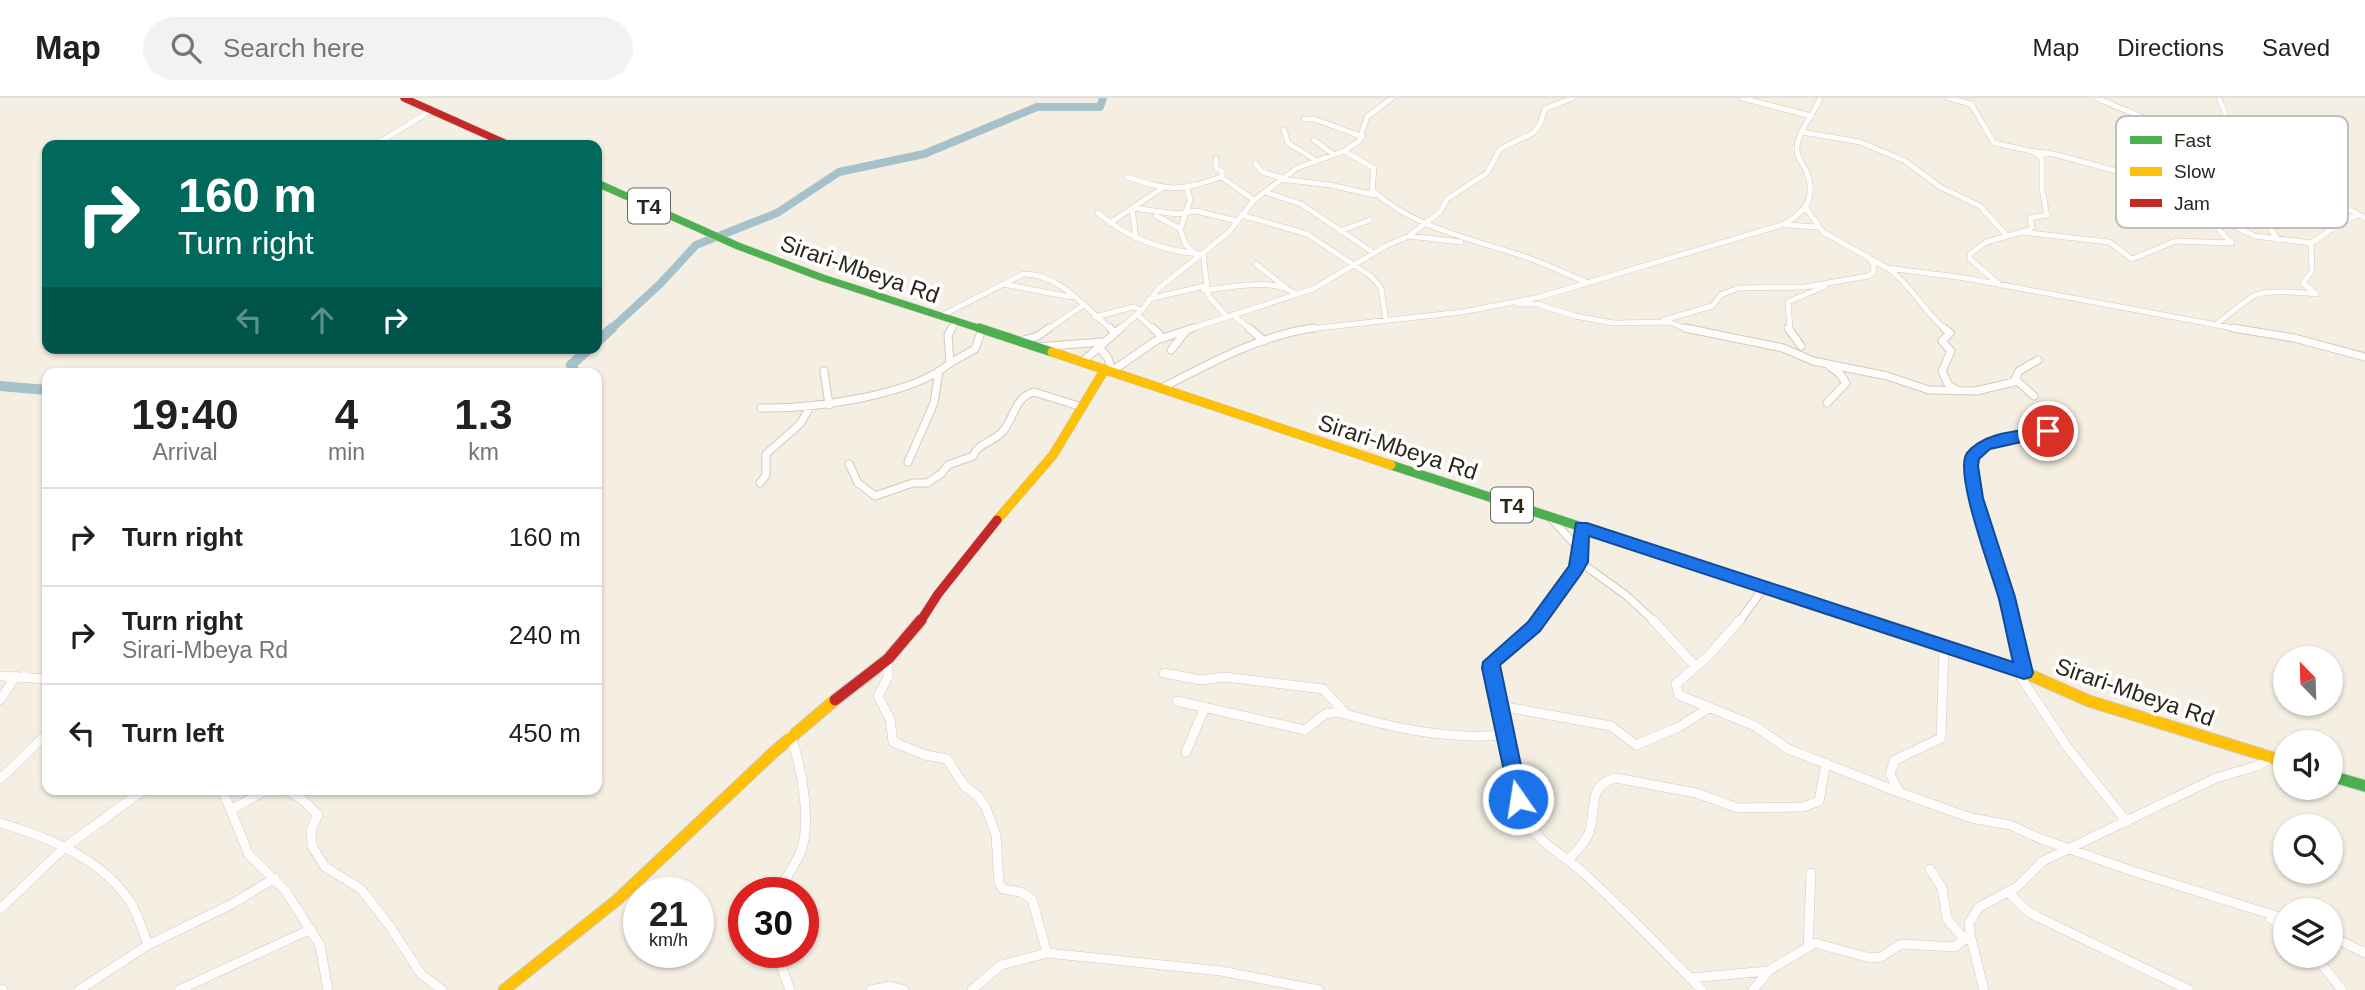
<!DOCTYPE html>
<html lang="en">
<head>
<meta charset="utf-8">
<style>
  body { margin:0; font-family:Helvetica,sans-serif; background:#f2f2f2; color:#202124; height:100vh; display:flex; flex-direction:column; font-size:26px; white-space:nowrap }
  * { box-sizing:border-box; margin:0 }
  p { font-size:23px; color:#757577 }
  .icon { flex:none; width:38px; height:38px; fill:none; stroke:currentColor; stroke-width:2; stroke-linecap:round; stroke-linejoin:round }
  .map { position:relative; flex:1; overflow:hidden }
  .panel { position:absolute; left:42px; top:270px; width:560px; height:427px; display:flex; flex-direction:column; background:#fff; border-radius:14px; box-shadow:0 2px 5px #0004 }
  .panel>* { flex:none }
  .top-card { position:absolute; left:42px; top:42px; width:560px; height:214px; border-radius:14px; box-shadow:0 2px 5px #0004; background:#00695c; color:#fff; overflow:hidden }
  .needle { width:46px; rotate:337deg }
  .buttons { position:absolute; left:2273px; top:548px; display:grid; gap:14px }
  .buttons a { display:grid; place-items:center; width:70px; height:70px; border-radius:50%; background:#fff; box-shadow:0 2px 5px #0004; font-size:35px }
  .speed { position:absolute; left:623px; top:779px; display:flex; gap:14px; font-size:35px; font-weight:700; text-align:center }
  .speed>* { display:grid; place-content:center; width:91px; height:91px; border-radius:50%; background:#fff; box-shadow:0 2px 5px #0004; line-height:1 }
  .speed small { font-size:18px; font-weight:400 }
  .speed .limit { border:10px solid #d22; background:#fff; color:#111 }
  .pin { position:absolute; display:grid; place-items:center; width:60px; height:60px; color:#fff; margin:-30px; border:4px solid #fff; border-radius:50%; box-shadow:0 2px 7px #0007 }
  .me { position:absolute; width:77px; margin:-38px; rotate:347deg; stroke-linejoin:round; filter:drop-shadow(0 0 5px #0008) }
  .turn { display:flex; align-items:center; gap:24px; height:147px; padding:0 21px; font-size:32px }
  .turn .icon { width:91px; height:91px; stroke-width:2.5 }
  .turn b { display:block; font-size:49px; line-height:60px }
  .lanes { display:flex; align-items:center; height:66px; padding:0 21px; background:#0003; justify-content:center; gap:35px; direction:ltr }
  .lanes .off { opacity:.35 }
  .eta { display:flex; justify-content:space-evenly; align-items:center; height:119px; text-align:center }
  .eta b { font-size:42px; font-weight:700; line-height:49px }
  ul { padding:0; list-style:none }
  li { display:flex; align-items:center; gap:21px; height:98px; padding:0 21px; border-top:2px solid #e0e0e0 }
  li div { flex:1 }
  li b { display:block; font-size:26px }
  li em { font-style:normal }
  header { display:flex; align-items:center; gap:42px; box-sizing:border-box; height:98px; padding:0 35px; background:#fff; border-bottom:2px solid #e0e0e0 }
  header strong { font-size:33px }
  nav { display:flex; gap:38px; margin-inline-start:auto; font-size:24px }
  .search { width:490px; height:63px; background:#f2f2f2; display:flex; align-items:center; gap:18px; box-sizing:border-box; padding:0 24px; border-radius:38px; color:#757577; font-size:26px }
  .map>svg:first-child { display:block }
  .lines { fill:none; stroke-linecap:round; stroke-linejoin:round }
  .river-far1 { stroke:#a7c1ca; stroke-width:8 }
  .river { stroke:#a7c1ca; stroke-width:10 }
  .street-far2-casing { stroke:#d0cabf; stroke-width:6 }
  .street-far1-casing { stroke:#d0cabf; stroke-width:9 }
  .street-casing { stroke:#d0cabf; stroke-width:10 }
  .fast-far2-casing { stroke:#d0cabf; stroke-width:8 }
  .fast-far1-casing { stroke:#d0cabf; stroke-width:10 }
  .fast-casing { stroke:#d0cabf; stroke-width:13 }
  .slow-far1-casing { stroke:#d0cabf; stroke-width:10 }
  .slow-casing { stroke:#d0cabf; stroke-width:13 }
  .jam-far2-casing { stroke:#d0cabf; stroke-width:8 }
  .jam-far1-casing { stroke:#d0cabf; stroke-width:10 }
  .jam-casing { stroke:#d0cabf; stroke-width:13 }
  .street-far2 { stroke:#fefdfb; stroke-width:5 }
  .street-far1 { stroke:#fefdfb; stroke-width:7 }
  .street { stroke:#fefdfb; stroke-width:9 }
  .fast-far2 { stroke:#4caf50; stroke-width:7 }
  .fast-far1 { stroke:#4caf50; stroke-width:9 }
  .fast { stroke:#4caf50; stroke-width:11 }
  .slow-far1 { stroke:#ffc107; stroke-width:9 }
  .slow { stroke:#ffc107; stroke-width:11 }
  .jam-far2 { stroke:#c62828; stroke-width:7 }
  .jam-far1 { stroke:#c62828; stroke-width:9 }
  .jam { stroke:#c62828; stroke-width:11 }
  .route { fill:#1a73e8; stroke:#114b97; stroke-width:2 }
  .labels { text-anchor:middle; dominant-baseline:central; stroke-width:7; stroke-linejoin:round; paint-order:stroke }
  .shield { fill:#fff; stroke:#6b6760; stroke-width:2 }
  .shield-label { font-size:21px; font-weight:bold; fill:#2b261c }
  .street-label { font-size:23px; fill:#2b261c; stroke:#fff }
  .key { fill:#fff; stroke:#bfbebb; stroke-width:2 }
  .key-label { font-size:19px; fill:#2b261c }
</style>
</head>
<body>
<header>
<strong>Map</strong>
<div class="search"><svg class="icon" aria-label="search" viewBox="0 0 24 24"><circle cx="10" cy="10" r="6"/><path d="M15 15l6 6"/></svg>Search here</div>
<nav><a>Map</a><a>Directions</a><a>Saved</a></nav>
</header>
<div class="map">
<svg width="2365" height="892" viewBox="0 0 2365 892">
  <rect width="100%" height="100%" fill="#f5efe3"/>
  <g class="lines">
    <path class="river-far1" d="M610 232 660 186 696 147 777 115 839 74 924 56 1037 9H1100L1103 0"/>
    <path class="river" d="M597 244 612 230
      M576 275 571 267 590 250
      M0 288 47 292"/>
    <defs>
      <path id="street-far2" d="M1742 0 1811 18
        M1948 0 1971 6 1994 45 2035 54 2042 61V91L2047 117 2030 120 2032 129 2029 132 1986 144 1970 156V161L2000 187
        M2096 0 2304 86 2365 120
        M2219 0 2231 30 2257 65
        M1304 21H1314L1363 39
        M1284 32 1288 45 1317 63
        M1802 34 1860 44 1905 63 1940 89 1980 108 2006 137
        M1314 42 1334 57
        M375 47 430 13
        M1344 53 1374 70 1372 92C1415 131 1473 141 1526 159 1546 166 1566 176 1586 184
        M2036 54 2054 56 2127 76 2148 90 2188 97 2204 122 2222 126
        M1216 61V70L1223 74 1221 79
        M1255 65 1262 74 1282 80
        M1127 79C1171 93 1177 94 1221 79L1254 102
        M1281 81 1330 87 1375 97
        M1187 91 1190 102 1180 132 1186 147 1194 155
        M1265 94 1301 106 1374 155
        M2230 105 2259 115 2278 142
        M1132 110 1177 116 1196 113 1237 123
        M1806 110 1823 134 1887 170 1965 180 2244 232
        M1132 111 1136 140
        M1098 115C1128 140 1162 153 1201 156
        M1241 117 1307 136 1372 179 1381 190 1386 223
        M1156 118 1179 130
        M1110 125 1162 90
        M2221 126 2234 99 2248 95
        M1786 127 1817 129
        M1340 133 1370 122
        M2243 133 2256 113
        M2022 134 2109 144 2132 161 2176 143 2232 145 2219 132V129L2231 127 2255 138 2311 145
        M1409 138 1461 144
        M1203 155 1208 197 1227 219
        M1256 166 1285 189
        M1889 171C1912 188 1924 214 1946 232
        M1003 186 1071 199
        M1204 192C1231 190 1275 178 1297 197
        M1149 201 1204 188
        M1518 206H1537L1575 218 1613 225 1669 224 1689 232
        M1137 216 1154 232
        M1233 217 1251 232
        M939 219 1023 176C1059 175 1086 211 1112 232
        M1095 219 1133 209 1142 212
        M1664 222 1712 208 1721 197 1738 190 1805 189 1868 178 1873 175 1874 168 1870 161
        M2215 227C2228 218 2242 204 2256 197 2267 192 2303 194 2316 196L2303 185 2312 173 2311 145C2328 135 2339 123 2358 117
        M951 232 956 223
        M1047 232 1082 208
        M1119 232 1142 212 1158 191 1229 134 1254 102 1297 70 1344 53 1359 43 1367 19 1392 0
        M1187 232 1313 191 1386 148 1409 138 1440 114 1447 101 1487 75 1500 51 1533 35 1540 26 1545 11 1573 0
        M1300 232 1462 214 1540 199 1781 127C1803 117 1817 101 1807 75 1804 66 1796 60 1797 50 1798 32 1814 17 1820 0
        M1790 232 1788 204 1825 188"/>
      <path id="street-far1" d="M1110 230 1114 234
        M1153 230 1163 240
        M1249 230 1264 243
        M1685 230 1783 250 1813 263 1887 278 1929 292 1976 293 2014 284 2019 273 2038 262
        M1788 230 1801 248
        M1944 230 1950 235 1942 243 1951 253 1942 273 1948 286 1956 292
        M2233 230 2294 240 2365 259
        M1020 243 1038 238 1049 230
        M1037 249 1102 244
        M1099 249 1108 260 1112 273 1157 242 1193 230
        M1171 252 1187 232
        M1082 264 1121 230
        M950 265 975 251 982 231
        M824 273 829 307
        M2015 281 2034 298
        M1162 290C1208 266 1263 236 1314 230
        M1827 305 1846 285 1840 276 1829 268
        M761 310C810 311 913 298 950 265L948 237 952 230
        M908 364 934 305 939 273
        M849 366 858 385 875 398 913 385H927L941 376 948 367 973 358C979 344 993 345 1003 333 1015 319 1014 300 1034 294L1082 309
        M760 385 766 377V356L800 326 810 309
        M1549 418 1579 451
        M1580 464 1627 498 1655 524
        M1537 524 1580 464 1581 429
        M1739 524 1765 488
        M2013 524 1976 401 1972 364 1977 353 1996 342 2064 328 2065 324 2057 311"/>
      <path id="street" d="M1538 522 1492 564 1491 571 1521 715C1538 746 1562 755 1587 778 1626 814 1664 854 1702 892
        M1653 522 1693 566
        M1740 522 1708 558 1676 586 1679 597 1755 628 1788 651 1901 695 1971 720 2010 727 2041 741 2132 773 2286 821
        M2013 522 2024 574
        M888 562V579L878 598 890 621 893 644 925 657 947 661 965 689 978 698 986 710 996 737 999 785 1003 791 1020 794 1032 801 1047 855
        M2016 572 2068 650 2127 724
        M1164 575 1201 582 1225 579 1323 591 1344 614
        M0 578 47 581
        M0 602 16 578
        M1177 603 1305 632 1325 616 1338 614C1393 630 1447 642 1505 637
        M1500 608 1611 628 1636 647 1679 629 1709 610
        M1186 654 1205 609
        M0 681 47 636
        M222 691 249 757 285 792 320 847 328 892
        M285 691 303 702 318 717 311 732 312 748 325 769 361 791 389 827 421 876 442 892
        M1898 692 1890 676 1895 662 1941 640 1944 548
        M231 712 268 691
        M0 725C46 738 101 761 129 802 138 815 142 832 148 847
        M1568 762C1575 754 1585 746 1589 735 1597 713 1586 687 1616 680L1696 695 1738 710 1803 709 1819 703 1826 665
        M1930 771 1942 790 1947 821 1965 842
        M780 794C785 778 797 766 802 750 811 721 801 665 790 637
        M2008 794 2026 812 2038 819 2189 892
        M0 811 64 750 145 691
        M2270 820 2286 831
        M1970 836 1984 892
        M2331 838 2365 855
        M1808 849 1811 775
        M776 854 790 892
        M2315 858 2342 892
        M1690 880 1768 873 1815 845 1870 860 1881 859 1901 846 1955 849 1970 836 1969 825 1979 809 2017 789 2043 763 2216 680 2257 668 2271 660
        M0 891 3 892
        M79 892 148 847 230 807 275 780
        M179 892 311 831
        M871 892 890 888 904 892
        M972 892 1001 867 1047 855 1221 873 1319 892
        M1753 892 1768 874"/>
      <path id="fast-far2" d="M597 85 738 148 823 180 984 232"/>
      <path id="fast-far1" d="M979 230 1052 254
        M1391 367 1874 524"/>
      <path id="fast" d="M1868 522 1944 547
        M2331 678 2365 688"/>
      <path id="slow-far1" d="M1052 254 1391 367
        M997 422 1053 357 1105 271"/>
      <path id="slow" d="M1944 547 2021 573 2089 603 2286 664
        M504 892 617 802 775 653 835 602"/>
      <path id="jam-far2" d="M404 0 509 47"/>
      <path id="jam-far1" d="M920 524 938 496 997 422"/>
      <path id="jam" d="M835 602 888 561 921 522"/>
    </defs>
    <use href="#street-far2" class="street-far2-casing"/>
    <use href="#street-far1" class="street-far1-casing"/>
    <use href="#street" class="street-casing"/>
    <use href="#fast-far2" class="fast-far2-casing"/>
    <use href="#fast-far1" class="fast-far1-casing"/>
    <use href="#fast" class="fast-casing"/>
    <use href="#slow-far1" class="slow-far1-casing"/>
    <use href="#slow" class="slow-casing"/>
    <use href="#jam-far2" class="jam-far2-casing"/>
    <use href="#jam-far1" class="jam-far1-casing"/>
    <use href="#jam" class="jam-casing"/>
    <use href="#street-far2" class="street-far2"/>
    <use href="#street-far1" class="street-far1"/>
    <use href="#street" class="street"/>
    <use href="#fast-far2" class="fast-far2"/>
    <use href="#fast-far1" class="fast-far1"/>
    <use href="#fast" class="fast"/>
    <use href="#slow-far1" class="slow-far1"/>
    <use href="#slow" class="slow"/>
    <use href="#jam-far2" class="jam-far2"/>
    <use href="#jam-far1" class="jam-far1"/>
    <use href="#jam" class="jam"/>
  </g>
  <path class="route" d="M2048 328 2053 330 2055 333 2053 337 1990 351 1979 361 1978 368 1983 400 2015 499 2033 575 2031 579 2024 581 1589 438 1588 464 1581 476 1540 533 1500 567 1528 701 1525 706 1518 709 1511 706 1482 570 1483 564 1528 524 1569 468 1576 425H1587L2013 564C2008 543 2004 522 1999 501 1992 475 1953 374 1967 355 1985 333 2022 333 2048 328Z"/>
  <g class="labels">
    <g class="shield">
      <rect x="628" y="90.5" width="42" height="35" rx="5"/>
      <rect x="1491" y="389.5" width="42" height="35" rx="5"/>
    </g>
    <g class="shield-label">
      <text x="649" y="108">T4</text>
      <text x="1512" y="407">T4</text>
    </g>
    <g class="street-label">
      <text transform="translate(860 171) rotate(19)">Sirari-Mbeya Rd</text>
      <text transform="translate(1398 349) rotate(18)">Sirari-Mbeya Rd</text>
      <text transform="translate(2135 594) rotate(19)">Sirari-Mbeya Rd</text>
    </g>
  </g>
  <rect x="2116" y="18" width="232" height="112" rx="10" class="key"/>
  <rect x="2130" y="38" width="32" height="8" fill="#4caf50"/>
  <rect x="2130" y="69" width="32" height="9" fill="#ffc107"/>
  <rect x="2130" y="101" width="32" height="8" fill="#c62828"/>
  <g class="key-label">
    <text x="2174" y="49">Fast</text>
    <text x="2174" y="80">Slow</text>
    <text x="2174" y="112">Jam</text>
  </g>
</svg>
<div class="buttons">
<a><svg class="needle" viewBox="-14 -14 28 28"><path d="M0-13l5 13h-10z" fill="#e53935"/><path d="M0 13l5-13h-10z" fill="#757577"/></svg></a>
<a><svg class="icon" aria-label="sound" viewBox="0 0 24 24"><path d="M4 9h4l5-4v14l-5-4H4zM17 9q2 3 0 6"/></svg></a>
<a><svg class="icon" aria-label="search" viewBox="0 0 24 24"><circle cx="10" cy="10" r="6"/><path d="M15 15l6 6"/></svg></a>
<a><svg class="icon" aria-label="layers" viewBox="0 0 24 24"><path d="M12 4l9 5-9 5-9-5zM3 14l9 5 9-5"/></svg></a>
</div>
<div class="speed"><div>21<small>km/h</small></div><div class="limit">30</div></div>
<div class="pin" style="left:2048px;top:333px;background:#d93025"><svg class="icon" aria-label="arrive" viewBox="0 0 24 24"><path d="M6 21V4h12l-3 4 3 4H6"/></svg></div>
<svg class="me" style="left:1518px;top:701px" viewBox="-20 -20 40 40"><circle r="17" fill="#1a73e8" stroke="#fff" stroke-width="3"/><path d="M0-11L8 9 0 5-8 9z" fill="#fff"/></svg>
<div class="top-card">
<div class="turn"><svg class="icon" aria-label="right" viewBox="0 0 24 24"><path d="M7 20v-9h11M14 6l5 5-5 5"/></svg><div><b>160 m</b>Turn right</div></div>
<div class="lanes"><svg class="icon off" aria-label="left" viewBox="0 0 24 24"><path d="M17 20v-9H6M10 6l-5 5 5 5"/></svg><svg class="icon off" aria-label="ahead" viewBox="0 0 24 24"><path d="M12 20V5M6 11l6-6 6 6"/></svg><svg class="icon" aria-label="right" viewBox="0 0 24 24"><path d="M7 20v-9h11M14 6l5 5-5 5"/></svg></div>
</div>
<section class="panel">
<div class="eta">
<div><b>19:40</b><p>Arrival</p></div>
<div><b>4</b><p>min</p></div>
<div><b>1.3</b><p>km</p></div>
</div>
<ul>
<li><svg class="icon" aria-label="right" viewBox="0 0 24 24"><path d="M7 20v-9h11M14 6l5 5-5 5"/></svg><div><b>Turn right</b></div><em>160 m</em></li>
<li><svg class="icon" aria-label="right" viewBox="0 0 24 24"><path d="M7 20v-9h11M14 6l5 5-5 5"/></svg><div><b>Turn right</b><p>Sirari-Mbeya Rd</p></div><em>240 m</em></li>
<li><svg class="icon" aria-label="left" viewBox="0 0 24 24"><path d="M17 20v-9H6M10 6l-5 5 5 5"/></svg><div><b>Turn left</b></div><em>450 m</em></li>
</ul>
</section>
</div>
</body>
</html>
